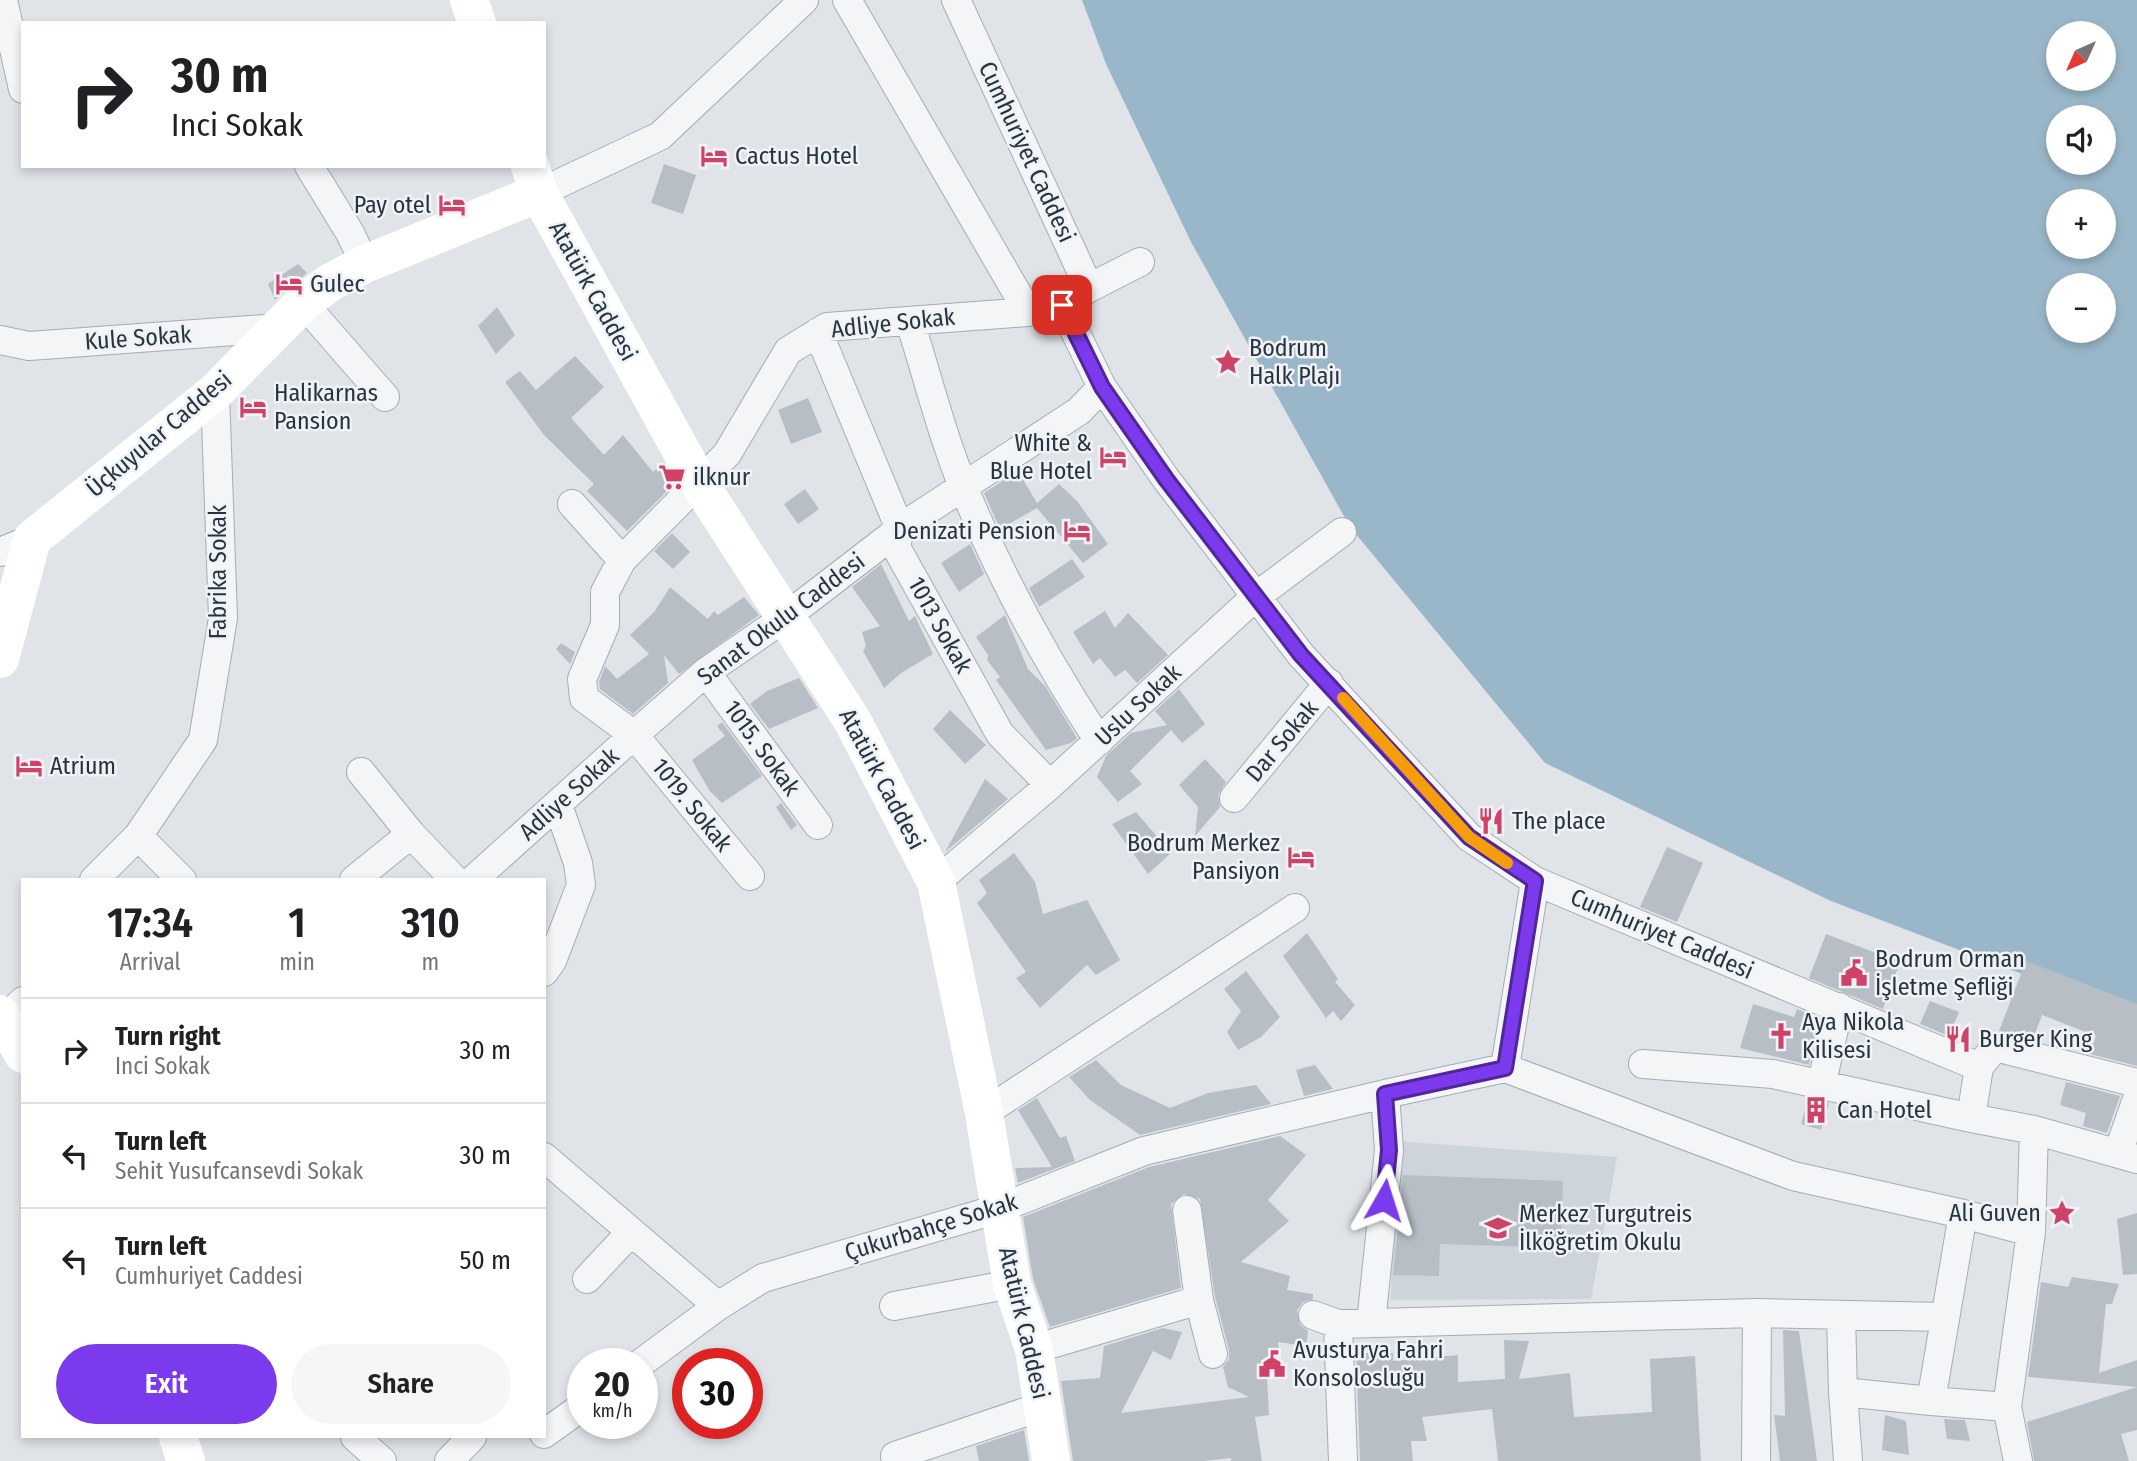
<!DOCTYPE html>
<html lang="en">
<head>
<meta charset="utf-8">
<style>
  body { margin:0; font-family:"Fira Sans Condensed",sans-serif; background:#f6f6f6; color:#202124; height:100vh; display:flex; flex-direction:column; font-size:26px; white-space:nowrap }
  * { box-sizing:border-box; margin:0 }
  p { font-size:23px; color:#757577 }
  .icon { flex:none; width:38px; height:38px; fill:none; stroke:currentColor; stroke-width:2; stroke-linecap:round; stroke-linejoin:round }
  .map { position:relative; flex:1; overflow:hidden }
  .side { position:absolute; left:21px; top:878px; width:525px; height:560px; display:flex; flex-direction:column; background:#fff; border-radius:0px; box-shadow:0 4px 10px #0003 }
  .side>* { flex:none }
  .hud { position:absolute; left:21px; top:21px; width:525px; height:147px; border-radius:0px; box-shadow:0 4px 10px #0003; background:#fff; color:#202124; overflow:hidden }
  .needle { width:46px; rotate:225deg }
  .fabs { position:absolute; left:2046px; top:21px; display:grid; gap:14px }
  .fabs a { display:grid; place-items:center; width:70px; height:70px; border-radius:50%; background:#fff; box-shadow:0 4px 10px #0003; font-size:35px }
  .speed { position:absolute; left:567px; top:1348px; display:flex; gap:14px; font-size:35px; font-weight:700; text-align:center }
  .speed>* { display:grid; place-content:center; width:91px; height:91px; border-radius:50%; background:#fff; box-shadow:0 4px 10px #0003; line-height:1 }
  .speed small { font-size:18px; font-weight:400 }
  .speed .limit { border:10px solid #d22; background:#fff; color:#111 }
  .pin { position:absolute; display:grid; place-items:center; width:60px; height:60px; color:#fff; margin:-30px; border-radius:14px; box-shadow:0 4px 10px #0006 }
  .me { position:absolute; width:77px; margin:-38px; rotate:6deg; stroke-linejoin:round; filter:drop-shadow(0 0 5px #0008) }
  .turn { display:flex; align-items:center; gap:24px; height:147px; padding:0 35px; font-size:32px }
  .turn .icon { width:91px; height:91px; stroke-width:2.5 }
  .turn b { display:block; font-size:49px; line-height:60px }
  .eta { display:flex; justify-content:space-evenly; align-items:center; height:119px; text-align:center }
  .eta b { font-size:42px; font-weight:600; line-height:49px }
  .cta { display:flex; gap:14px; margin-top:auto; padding:14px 35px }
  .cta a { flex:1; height:80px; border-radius:42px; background:#7c3aed; color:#fff; font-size:28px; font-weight:600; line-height:80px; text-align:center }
  .cta a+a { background:#f6f6f6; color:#202124 }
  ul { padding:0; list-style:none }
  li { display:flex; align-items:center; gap:21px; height:105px; padding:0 35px; border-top:2px solid #e0e0e0 }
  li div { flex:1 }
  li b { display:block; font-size:26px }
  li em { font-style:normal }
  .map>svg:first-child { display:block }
  .built { fill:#ced4db }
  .water { fill:#9ab7c9; fill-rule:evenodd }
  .building { fill:#b7bec6 }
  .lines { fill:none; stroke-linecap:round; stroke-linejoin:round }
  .street-casing { stroke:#a5acb3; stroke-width:30 }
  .street { stroke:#f3f5f7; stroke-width:28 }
  .secondary { stroke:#fff; stroke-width:38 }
  .route-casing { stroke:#51269a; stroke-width:18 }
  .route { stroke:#7c3aed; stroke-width:12 }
  .slow { stroke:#f59e0b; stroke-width:12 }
  .labels { text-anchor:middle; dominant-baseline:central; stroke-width:5; stroke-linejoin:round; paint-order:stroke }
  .street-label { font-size:24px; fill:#283440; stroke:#eff3f6 }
  .poi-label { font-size:24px; fill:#283440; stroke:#eff3f6; text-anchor:start }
</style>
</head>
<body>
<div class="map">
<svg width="2137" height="1461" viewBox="0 0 2137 1461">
  <rect width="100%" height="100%" fill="#e0e4e9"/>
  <path class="built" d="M1394 1141 1617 1157 1591 1299 1391 1300Z"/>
  <path class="water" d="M1082 0H2137V1018L1831 901 1545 763 1350 527 1191 242 1106 64ZM2058 33H2104V79H2058ZM2058 117H2104V163H2058ZM2058 201H2104V247H2058ZM2058 285H2104V331H2058Z"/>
  <path class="building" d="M664 164 696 175 683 214 651 203Z
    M298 264 307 273 275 300 268 284Z
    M497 307 515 335 496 354 478 326Z
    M575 356 604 387 571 418 604 455 623 435 653 472 661 464 674 484 627 531 587 491 594 484 544 435 505 382 520 371 536 390Z
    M808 398 822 432 791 444 778 410Z
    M1018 471 1037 503 1059 484 1077 501 1108 544 1083 563 1037 508 1000 529 984 493Z
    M805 489 819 509 798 524 784 504Z
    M672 533 690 552 673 569 654 551Z
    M970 544 984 574 959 592 941 563Z
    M1072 559 1085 577 1039 607 1029 588Z
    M881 564 909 621 915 616 933 654 901 673 884 688 863 651 866 646 862 632 880 626 852 587Z
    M670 587 708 619 714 611 718 615 744 597 759 615 679 674 664 655 668 683 633 714 600 689 599 682 605 666 617 679 649 654 630 635 655 611Z
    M1105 611 1115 628 1128 613 1168 655 1137 683 1125 670 1115 677 1100 658 1093 664 1073 632Z
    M1005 615 1028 669 1046 687 1077 738 1071 743 1046 750 996 680 1000 677 987 660 988 655 976 637Z
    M561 643 575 652 570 664 556 649Z
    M799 678 818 708 769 729 750 704 767 691Z
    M1179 689 1205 724 1182 743 1171 730 1130 771 1142 784 1118 802 1097 777 1106 756 1131 733 1167 725 1155 711Z
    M950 710 986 745 965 764 933 729Z
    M722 722 762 776 722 803 709 790 692 760 725 736 717 726Z
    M1205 759 1226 782 1218 795 1220 807 1195 836 1198 807 1179 785Z
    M985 779 1008 799 945 852Z
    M781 803 797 825 791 830 776 807Z
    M1136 812 1171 853 1148 874 1112 824Z
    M1667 847 1703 863 1677 922 1640 907Z
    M1014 853 1035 882 1043 914 1087 900 1120 960 1096 975 1087 965 1040 1008 1016 978 1026 972 977 903 987 893 979 880Z
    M1307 933 1338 979 1335 982 1355 1005 1341 1021 1333 1011 1326 1018 1283 956Z
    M1826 934 1900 962 1883 1009 1809 978Z
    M2026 961 2137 1004V1066L2090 1054 2096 1036 2042 1015 2033 1039 1999 1031Z
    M1246 971 1280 1017 1261 1037 1238 1050 1227 1032 1241 1011 1224 989Z
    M1930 1001 1959 1012 1949 1036 1920 1024Z
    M1753 1004 1794 1017 1797 1009 1819 1018 1809 1065 1740 1048Z
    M1096 1060 1121 1085 1170 1108 1208 1093 1256 1085 1271 1104 1140 1135 1090 1100 1069 1077Z
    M1315 1065 1333 1089 1304 1096 1296 1070Z
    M2066 1082 2120 1096 2107 1133 2083 1126 2086 1113 2060 1105Z
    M1037 1098 1060 1138 1066 1136 1075 1161 1018 1183 1015 1168 1052 1167 1018 1110Z
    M1808 1099 1829 1103 1821 1130 1801 1124Z
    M1280 1136 1306 1155 1268 1200 1289 1221 1241 1262 1290 1276 1287 1290 1313 1294V1299L1303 1302 1297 1310 1300 1325 1308 1331 1306 1346 1278 1342 1279 1354 1266 1357 1269 1415 1255 1417 1262 1461H1231V1458L1204 1461H1073L1061 1381 1100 1378 1104 1346 1163 1328 1182 1332 1171 1360 1153 1351 1121 1413 1249 1397 1228 1387 1223 1367 1229 1359V1350L1215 1297 1200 1199 1184 1194 1171 1204 1181 1288 1050 1327 1033 1279 1023 1217 1149 1167Z
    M1403 1175 1563 1181 1561 1248 1440 1244 1439 1276 1393 1275Z
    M2137 1213V1274L2123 1275 2117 1219Z
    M2072 1277 2119 1284 2112 1304H2106L2099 1373 2137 1360V1387L2028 1377 2041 1282 2068 1287Z
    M1783 1330 1799 1331 1817 1461H1780L1774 1415 1785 1416Z
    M1504 1340 1529 1341 1519 1379 1570 1373 1574 1417 1652 1412 1650 1359 1695 1356 1701 1461H1498L1492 1409 1422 1417 1427 1441H1411L1413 1461H1360L1356 1353H1393V1361L1458 1355V1382L1505 1379Z
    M2137 1387V1430L2121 1434 2129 1461H2034L2027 1422Z
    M1885 1415 1906 1421 1909 1455 1882 1450Z
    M1944 1419 1965 1420 1970 1441 1947 1439Z
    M1024 1430 1029 1461H979L976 1446Z"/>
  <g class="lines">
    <defs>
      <path id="street" d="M3 0 23 89
        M847 0 1028 312
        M956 0 1089 288 1062 305 1102 387 1166 479 1301 655 1469 837 1535 881 1979 1067 1971 1118 2034 1130 2137 1159
        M309 166 350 233 365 264
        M539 193 660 136 804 0
        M1089 288 1140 262
        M303 303 385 397
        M910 322C928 378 942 436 965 491 1001 578 1047 662 1099 741
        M818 332 900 529 896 547 1000 734 1050 785
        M0 340 29 346 277 328
        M572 504 622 560
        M0 552 32 539
        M706 672 818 825
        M361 772 411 834 455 880
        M1234 798 1329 683
        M138 836 182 880
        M750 876 634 735 706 672 787 616 909 522 1079 411 1102 387
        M94 880 138 836 203 740 223 618 215 392
        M354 880 411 834
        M473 880 634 735 584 698 582 679 605 625V592L622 560 727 454 788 351 827 327 1028 312 1062 305
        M936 882 1050 785 1254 598 1342 532
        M544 972 552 961 581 885 578 863 558 805
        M0 1024 23 1001
        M1643 1064 1773 1074 1971 1118
        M1979 1067 1995 1047 2137 1083
        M1505 1068 1793 1176 1963 1214
        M1505 1068 1535 881
        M1822 1082 1839 1007
        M984 1113 1295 908
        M2118 1153 2137 1099
        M544 1157 718 1306
        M1187 1210 1199 1300 1213 1354
        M587 1279 631 1232
        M894 1306 1012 1284
        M1313 1315 1338 1324 1757 1313
        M1841 1315 1843 1392
        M1371 1323 1389 1150 1385 1094 1505 1068
        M1338 1324 1343 1461
        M1034 1349 1199 1300
        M641 1363 718 1306 763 1278 998 1209 1144 1151 1385 1094
        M2007 1407 1931 1401 1963 1214 2031 1232
        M544 1434 583 1406
        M355 1437 382 1461
        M895 1456 1043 1406
        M449 1461 472 1437
        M1756 1461 1757 1313 1945 1317
        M1848 1461 1843 1392 1931 1401
        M2018 1461 2007 1407 2031 1232 2034 1130"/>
    </defs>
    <use href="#street" class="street-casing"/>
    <use href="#street" class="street"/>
    <path class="secondary" d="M469 0 477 23
      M530 166 539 193 699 483 852 720 936 882 984 1113 1012 1284 1034 1349 1051 1461
      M0 659 32 539 215 392 303 303 329 283 365 264 539 193
      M0 1014 23 1054
      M178 1437 186 1461"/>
  </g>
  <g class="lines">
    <defs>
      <path id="route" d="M1062 305 1102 387 1166 479 1301 655 1469 837 1535 881 1505 1068 1385 1094 1389 1150 1384 1200"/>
    </defs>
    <use href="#route" class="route-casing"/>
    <use href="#route" class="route"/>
    <path class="slow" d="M1343 698 1469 837 1507 863"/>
  </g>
  <defs>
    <symbol id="hotel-bare" viewBox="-9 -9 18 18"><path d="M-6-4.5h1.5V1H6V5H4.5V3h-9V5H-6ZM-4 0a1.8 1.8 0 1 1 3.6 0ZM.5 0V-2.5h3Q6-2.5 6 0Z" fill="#cf4369" stroke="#eff3f6" stroke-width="2.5" paint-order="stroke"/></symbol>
    <symbol id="sight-bare" viewBox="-9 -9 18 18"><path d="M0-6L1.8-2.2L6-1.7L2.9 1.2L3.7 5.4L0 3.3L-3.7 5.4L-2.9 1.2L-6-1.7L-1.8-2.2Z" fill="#cf4369" stroke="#eff3f6" stroke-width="2.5" paint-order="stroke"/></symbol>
    <symbol id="supermarket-bare" viewBox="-9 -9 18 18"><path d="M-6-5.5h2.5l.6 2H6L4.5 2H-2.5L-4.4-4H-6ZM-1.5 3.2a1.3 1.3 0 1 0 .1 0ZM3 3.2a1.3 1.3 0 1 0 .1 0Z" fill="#cf4369" stroke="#eff3f6" stroke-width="2.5" paint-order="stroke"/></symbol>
    <symbol id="restaurant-bare" viewBox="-9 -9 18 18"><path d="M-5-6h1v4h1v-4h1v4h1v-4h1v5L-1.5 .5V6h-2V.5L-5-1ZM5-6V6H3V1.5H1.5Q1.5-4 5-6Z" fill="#cf4369" stroke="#eff3f6" stroke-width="2.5" paint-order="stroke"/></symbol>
    <symbol id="civic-bare" viewBox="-9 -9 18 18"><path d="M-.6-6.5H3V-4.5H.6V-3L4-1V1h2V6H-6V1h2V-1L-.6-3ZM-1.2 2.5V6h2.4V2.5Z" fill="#cf4369" stroke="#eff3f6" stroke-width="2.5" paint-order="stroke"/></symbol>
    <symbol id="church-bare" viewBox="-9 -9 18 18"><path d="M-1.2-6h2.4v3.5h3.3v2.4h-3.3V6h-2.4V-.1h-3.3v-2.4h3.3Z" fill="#cf4369" stroke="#eff3f6" stroke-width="2.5" paint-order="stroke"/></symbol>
    <symbol id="building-bare" viewBox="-9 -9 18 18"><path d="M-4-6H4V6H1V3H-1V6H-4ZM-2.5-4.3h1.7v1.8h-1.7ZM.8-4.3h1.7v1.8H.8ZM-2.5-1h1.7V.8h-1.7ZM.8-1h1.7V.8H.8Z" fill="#cf4369" stroke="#eff3f6" stroke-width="2.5" paint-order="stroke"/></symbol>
    <symbol id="school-bare" viewBox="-9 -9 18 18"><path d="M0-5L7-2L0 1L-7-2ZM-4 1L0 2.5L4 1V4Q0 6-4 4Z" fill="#cf4369" stroke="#eff3f6" stroke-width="2.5" paint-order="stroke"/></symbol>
  </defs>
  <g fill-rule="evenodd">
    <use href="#hotel-bare" x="695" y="137" width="38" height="38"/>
    <use href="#hotel-bare" x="433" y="186" width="38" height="38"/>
    <use href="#hotel-bare" x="270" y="265" width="38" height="38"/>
    <use href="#sight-bare" x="1209" y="343" width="38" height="38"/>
    <use href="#hotel-bare" x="234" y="388" width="38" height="38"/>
    <use href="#hotel-bare" x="1094" y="438" width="38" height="38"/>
    <use href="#supermarket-bare" x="653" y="458" width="38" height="38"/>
    <use href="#hotel-bare" x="1058" y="512" width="38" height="38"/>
    <use href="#hotel-bare" x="10" y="747" width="38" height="38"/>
    <use href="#restaurant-bare" x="1472" y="802" width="38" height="38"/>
    <use href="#hotel-bare" x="1282" y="838" width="38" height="38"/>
    <use href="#civic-bare" x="1835" y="954" width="38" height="38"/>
    <use href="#church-bare" x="1762" y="1017" width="38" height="38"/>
    <use href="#restaurant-bare" x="1939" y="1020" width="38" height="38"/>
    <use href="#building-bare" x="1797" y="1091" width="38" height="38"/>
    <use href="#sight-bare" x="2043" y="1194" width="38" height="38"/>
    <use href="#school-bare" x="1479" y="1209" width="38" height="38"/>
    <use href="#civic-bare" x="1253" y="1345" width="38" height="38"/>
  </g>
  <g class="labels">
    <g class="street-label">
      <text transform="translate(1027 152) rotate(65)">Cumhuriyet Caddesi</text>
      <text transform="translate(593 291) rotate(61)">Atatürk Caddesi</text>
      <text transform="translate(893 323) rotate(-6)">Adliye Sokak</text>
      <text transform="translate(138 338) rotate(-4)">Kule Sokak</text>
      <text transform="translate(159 434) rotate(-40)">Üçkuyular Caddesi</text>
      <text transform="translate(218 572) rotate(-90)">Fabrika Sokak</text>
      <text transform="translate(781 619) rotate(-37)">Sanat Okulu Caddesi</text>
      <text transform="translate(940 625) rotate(61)">1013 Sokak</text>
      <text transform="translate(1138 705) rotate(-43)">Uslu Sokak</text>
      <text transform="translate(1282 741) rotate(-50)">Dar Sokak</text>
      <text transform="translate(762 748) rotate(54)">1015. Sokak</text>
      <text transform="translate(882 779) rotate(62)">Atatürk Caddesi</text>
      <text transform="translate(569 794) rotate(-42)">Adliye Sokak</text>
      <text transform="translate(692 805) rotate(51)">1019. Sokak</text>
      <text transform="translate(1662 934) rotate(23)">Cumhuriyet Caddesi</text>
      <text transform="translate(931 1227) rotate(-17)">Çukurbahçe Sokak</text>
      <text transform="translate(1024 1323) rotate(77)">Atatürk Caddesi</text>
    </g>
    <g class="poi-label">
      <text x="735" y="156">Cactus Hotel</text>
      <text x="431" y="205" text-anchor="end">Pay otel</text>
      <text x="310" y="284">Gulec</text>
      <text x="1249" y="348">Bodrum<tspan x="1249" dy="28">Halk Plajı</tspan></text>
      <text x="274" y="393">Halikarnas<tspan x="274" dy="28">Pansion</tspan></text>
      <text x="1092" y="443" text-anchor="end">White &amp;<tspan x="1092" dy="28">Blue Hotel</tspan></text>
      <text x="693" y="477">ilknur</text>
      <text x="1056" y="531" text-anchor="end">Denizati Pension</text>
      <text x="50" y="766">Atrium</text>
      <text x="1512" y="821">The place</text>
      <text x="1280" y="843" text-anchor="end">Bodrum Merkez<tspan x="1280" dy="28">Pansiyon</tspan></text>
      <text x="1875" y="959">Bodrum Orman<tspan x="1875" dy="28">İşletme Şefliği</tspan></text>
      <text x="1802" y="1022">Aya Nikola<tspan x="1802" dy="28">Kilisesi</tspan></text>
      <text x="1979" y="1039">Burger King</text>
      <text x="1837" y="1110">Can Hotel</text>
      <text x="2041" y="1213" text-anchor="end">Ali Guven</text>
      <text x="1519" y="1214">Merkez Turgutreis<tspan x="1519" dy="28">İlköğretim Okulu</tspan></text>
      <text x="1293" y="1350">Avusturya Fahri<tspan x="1293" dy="28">Konsolosluğu</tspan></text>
    </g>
  </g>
</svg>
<div class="fabs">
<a><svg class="needle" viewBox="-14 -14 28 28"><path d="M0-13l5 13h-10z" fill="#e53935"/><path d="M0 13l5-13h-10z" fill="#757577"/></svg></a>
<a><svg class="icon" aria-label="sound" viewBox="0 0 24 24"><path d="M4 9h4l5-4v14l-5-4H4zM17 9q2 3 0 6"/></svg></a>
<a>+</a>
<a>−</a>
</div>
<div class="speed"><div>20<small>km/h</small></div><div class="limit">30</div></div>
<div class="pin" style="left:1062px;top:305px;background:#d93025"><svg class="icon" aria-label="arrive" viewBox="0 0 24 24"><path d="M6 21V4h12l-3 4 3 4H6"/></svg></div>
<svg class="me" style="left:1384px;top:1200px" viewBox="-20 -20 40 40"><path d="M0-17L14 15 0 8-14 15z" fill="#7c3aed" stroke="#fff" stroke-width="4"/></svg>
<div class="hud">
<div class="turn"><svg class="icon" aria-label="right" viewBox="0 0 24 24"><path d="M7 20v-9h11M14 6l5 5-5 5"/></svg><div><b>30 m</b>Inci Sokak</div></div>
</div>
<section class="side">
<div class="eta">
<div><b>17:34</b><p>Arrival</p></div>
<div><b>1</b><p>min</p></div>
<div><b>310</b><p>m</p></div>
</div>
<ul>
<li><svg class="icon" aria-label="right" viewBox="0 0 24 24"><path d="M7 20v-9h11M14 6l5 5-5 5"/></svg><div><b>Turn right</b><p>Inci Sokak</p></div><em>30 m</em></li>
<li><svg class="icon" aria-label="left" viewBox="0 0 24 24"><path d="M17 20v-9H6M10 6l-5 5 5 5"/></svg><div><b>Turn left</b><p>Sehit Yusufcansevdi Sokak</p></div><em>30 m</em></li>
<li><svg class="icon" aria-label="left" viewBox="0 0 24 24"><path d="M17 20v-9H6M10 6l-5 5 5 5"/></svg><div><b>Turn left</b><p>Cumhuriyet Caddesi</p></div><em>50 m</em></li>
</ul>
<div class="cta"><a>Exit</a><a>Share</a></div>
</section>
</div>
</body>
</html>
